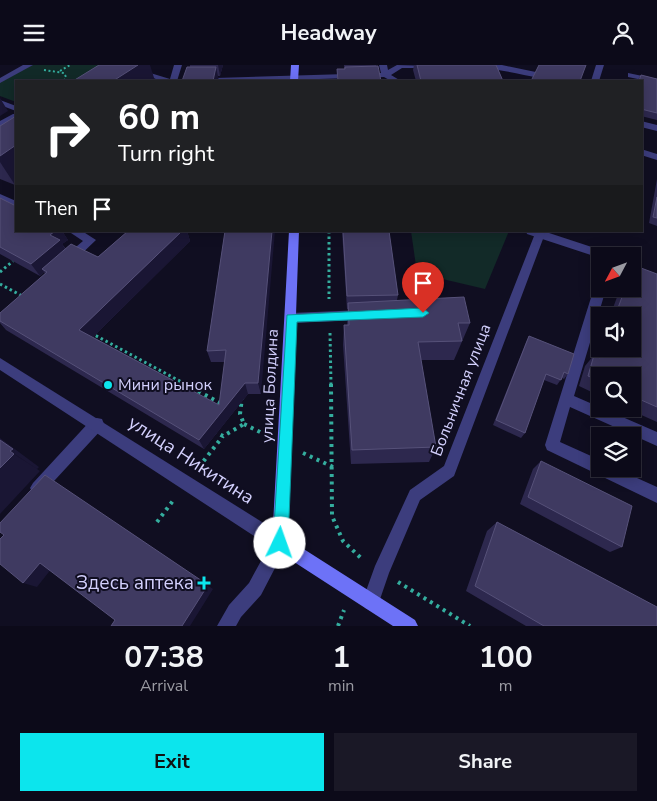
<!DOCTYPE html>
<html lang="en">
<head>
<meta charset="utf-8">
<style>
  body { margin:0; font-family:"Nunito Sans",sans-serif; background:#1a1826; color:#f1f3f6; height:100vh; display:flex; flex-direction:column; font-size:19px; white-space:nowrap }
  * { box-sizing:border-box; margin:0 }
  p { font-size:16px; color:#9a9aa2 }
  .icon { flex:none; width:28px; height:28px; fill:none; stroke:currentColor; stroke-width:2; stroke-linecap:round; stroke-linejoin:round }
  .map { position:relative; height:561px; overflow:hidden }
  .side { display:flex; flex-direction:column; background:#0c0a19; flex:1 }
  .side>* { flex:none }
  .banner { position:absolute; left:15px; top:15px; width:628px; height:152px; border-radius:0px; box-shadow:0 2px 12px #0003,0 0 0 1px #2c2b38; background:#202124; color:#fff; overflow:hidden }
  .needle { width:32px; rotate:229deg }
  .controls { position:absolute; left:591px; top:182px; display:grid; gap:10px }
  .controls a { display:grid; place-items:center; width:50px; height:50px; border-radius:0px; background:#0c0a19; box-shadow:0 2px 12px #0003,0 0 0 1px #2c2b38; font-size:25px }
  .pin { position:absolute; display:grid; place-items:center; width:42px; height:42px; color:#fff; margin:-51px -21px; border-radius:50% 50% 50% 0; rotate:-45deg; box-shadow:0 0 5px #0007 }
  .pin .icon { rotate:45deg }
  .me { position:absolute; width:55px; margin:-28px; rotate:3deg; stroke-linejoin:round; filter:drop-shadow(0 0 4px #0008) }
  .turn { display:flex; align-items:center; gap:18px; height:105px; padding:0 20px; font-size:22px }
  .turn .icon { width:65px; height:65px; stroke-width:2.5 }
  .turn b { display:block; font-size:35px; line-height:42px }
  .then { display:flex; align-items:center; height:48px; padding:0 20px; background:#0003; gap:10px; font-size:19px }
  .eta { display:flex; justify-content:space-evenly; align-items:center; height:85px; text-align:center }
  .eta b { font-size:30px; font-weight:700; line-height:35px }
  .action { display:flex; gap:10px; margin-top:auto; padding:10px 20px }
  .action a { flex:1; height:58px; border-radius:0px; background:#0ce5ed; color:#111; font-size:20px; font-weight:700; line-height:58px; text-align:center }
  .action a+a { background:#1a1826; color:#f1f3f6 }
  header { display:flex; justify-content:space-between; align-items:center; height:65px; padding:0 20px; background:#0c0a19; font-size:22px; font-weight:700 }
  .map>svg:first-child { display:block }
  .green { fill:#122a28 }
  .lines { fill:none; stroke-linecap:round; stroke-linejoin:round }
  .path-far2 { stroke:#34ad9e; stroke-width:2; stroke-dasharray:2 2.5; stroke-linecap:butt }
  .path-far1 { stroke:#34ad9e; stroke-width:3; stroke-dasharray:2.5 3; stroke-linecap:butt }
  .path { stroke:#34ad9e; stroke-width:4; stroke-dasharray:3 4.5; stroke-linecap:butt }
  .service { fill:#3c3d7d; fill-rule:evenodd }
  .minor { fill:#3c3d7d; fill-rule:evenodd }
  .tertiary { fill:#3c3d7d; fill-rule:evenodd }
  .secondary { fill:#6d72f7; fill-rule:evenodd }
  .wall { fill:#2d284e }
  .shaded-wall { fill:#1a1634 }
  .building { fill:#3f3a61; stroke:#565179 }
  .route { fill:#0ce5ed; stroke:#08959a }
  .poi-dot { fill:#0ce5ed; stroke:#100e21; stroke-width:2 }
  .labels { text-anchor:middle; dominant-baseline:central; stroke-width:4; stroke-linejoin:round; paint-order:stroke }
  .poi-label { font-size:16px; fill:#d3d0fd; stroke:#100e21; text-anchor:start }
  .street-label { font-size:16px; fill:#d3d0fd; stroke:#100e21 }
  .near-street-label { font-size:19px; fill:#d3d0fd; stroke:#100e21 }
  .near-poi-label { font-size:19px; fill:#d3d0fd; stroke:#100e21; text-anchor:end }
</style>
</head>
<body>
<header><svg class="icon" aria-label="menu" viewBox="0 0 24 24"><path d="M4 6h16M4 12h16M4 18h16"/></svg>Headway<svg class="icon" aria-label="person" viewBox="0 0 24 24"><circle cx="12" cy="8" r="4"/><path d="M4 21q1-7 8-7t8 7"/></svg></header>
<div class="map">
<svg width="657" height="561" viewBox="0 0 657 561">
  <rect width="100%" height="100%" fill="#100e21"/>
  <path class="green" d="M32 0H110L83 16H16V37L0 31V17Z
    M411 166H509L485 224 417 208Z"/>
  <g class="lines">
    <path class="path-far2" d="M44 5 64 8 66 12 64 16
      M60 6 70 0"/>
    <path class="path-far1" d="M329 166V234
      M0 207 13 196
      M0 219 24 232
      M91 268 187 320
      M330 268 331 320"/>
    <path class="path" d="M185 319 222 339
      M331 319 332 451 343 476 363 495
      M244 359 266 370
      M214 366 223 371 244 359 240 349 242 333
      M303 388 333 402
      M199 402 223 371
      M157 457 175 433
      M398 517 470 561
      M338 561 344 545"/>
    <path class="service" d="M23 0H33L0 18V13Z
      M174 0H182L177 16H161L143 9 147 7 170 14Z
      M379 0H387L388 5 397 0 434 1 430 3H402L391 10 401 16H391L384 12 252 16H178L182 14 381 8Z
      M477 0H502L579 16C546 18 513 5 480 3Z
      M628 8 657 14V18L628 12Z
      M0 35 16 41V46L0 40Z
      M13 49H16V54L0 63V56Z
      M641 56 657 60V66L641 62Z
      M641 84 657 89V95L641 90Z
      M0 129 16 136V143L0 136Z
      M68 166H82L96 175 72 198 68 199 63 195 64 192 83 176Z
      M526 166H543L610 188 611 191H600V193L527 169Z
      M600 219V224H606L574 331 657 367V381L570 342 560 377 600 395V404H617L657 422V438L547 385 545 380 594 223Z
      M363 245 367 247 369 250 367 253 363 255 291 258 287 256 285 253 287 250 291 248Z
      M97 353 102 354 104 359 102 364 43 428 38 431 33 428 30 423 33 418 92 354Z
      M280 470 286 472 288 478 261 530 241 552 236 561H217L229 540 249 518 274 472Z"/>
    <path class="minor" d="M596 0H604L599 16H591Z
      M536 166H546L454 411 420 435 389 508 377 543 371 546 365 543 362 537 375 501 410 425 444 401Z"/>
    <path class="tertiary" d="M0 293 286 472 288 478 286 484 280 486 274 484 0 305Z"/>
    <path class="secondary" d="M291 0H299L298 16H290Z
      M289 166H299L288 474 415 555 418 561H393L274 484 272 478Z"/>
  </g>
  <path class="wall" d="M190 0H223L220 11H218L190 2Z
    M344 0H376L381 16H337V4H344Z
    M414 0H496L503 16H416L413 5Z
    M641 10 657 14V55L641 51V16H637Z
    M0 61 15 120 0 114Z
    M657 114V161L649 158Z
    M0 133 16 166H62L68 175 62 179 66 184 98 192 128 166H187L190 176 93 272 219 340 225 297H211L207 286 225 166 261 329H248L204 384 6 265 0 258V248L45 209 44 207 40 211 0 189Z
    M342 166H389L398 230 397 235 470 258 454 295H421L436 382 429 397 351 399 343 280 344 260H347L348 244H347Z
    M657 209V357L628 344H632V311H600V331L579 321 585 301 594 290 595 291 600 278V284H632V251H610L620 224H632Z
    M529 271 568 309 564 314 562 313 557 320 544 315 525 368 521 373 493 360 526 277Z
    M541 396 622 482 610 487 520 439 533 404Z
    M497 457 657 561H526L466 526 487 466Z"/>
  <path class="shaded-wall" d="M138 0H150L155 16H113Z
    M218 0H223L220 11Z
    M216 2 219 16H213Z
    M0 33 8 46 0 51Z
    M16 80V119L15 120 0 97V91Z
    M55 166H62L68 175 62 179 67 187 42 204 44 207 40 211 31 199 50 170Z
    M182 166H187L190 176 88 277 79 265Z
    M272 166H275L261 329 258 318Z
    M245 318 248 329 204 384 199 375Z
    M0 373 39 402 37 404 10 386 0 375Z
    M14 389 40 406 0 449V403Z
    M45 410 213 524 190 561H182Z
    M40 498 52 503 37 522 23 518Z"/>
  <path class="building" d="M99 0H138L113 16H73Z
    M417 0H496L503 16H421Z
    M539 0H586L580 16H531Z
    M378 1 381 16H338L337 4H345V2Z
    M187 2H216L213 16H182Z
    M641 10 657 14V48L641 44V16H639Z
    M16 51V80L0 91V61Z
    M657 132V153L653 152Z
    M0 133 16 141V166H55L50 170 60 175 31 199 0 182Z
    M128 166H182L79 265 219 340 226 285 207 286 225 166H272L258 318H245L199 375 0 256V248L47 207 42 204 71 179 98 192Z
    M343 166H389L398 230 347 231Z
    M633 200 657 209V342L632 331V311H600V316L588 311 594 290 600 293 603 284H632V251H615L625 224H632V202Z
    M464 232 470 258H458L462 276 418 277 436 382 352 385 344 260H349L348 238Z
    M529 271 574 289 568 309 564 307 561 315 546 309 525 368 496 355Z
    M0 375 13 384 10 386 14 389 0 403Z
    M541 396 632 441 622 482 528 432Z
    M45 410 208 520 182 561H111L115 555 40 498 23 518 0 499V474L4 470 0 467V458Z
    M497 457 657 542V561H544L475 521Z"/>
  <path class="route" d="M423 243 429 248 423 252 297 257 288 478 285 483 280 485 275 483 273 478 287 250Z"/>
  <g class="poi-dot">
    <circle cx="108" cy="320" r="5"/>
    <path d="M201.5 510.5h5v5h5v5h-5v5h-5v-5h-5v-5h5z"/>
  </g>
  <g class="labels">
    <g class="poi-label">
      <text x="118" y="320">Мини рынок</text>
    </g>
    <g class="street-label">
      <text transform="translate(270 321) rotate(-87)">улица Болдина</text>
      <text transform="translate(461 325) rotate(-69)">Больничная улица</text>
    </g>
    <g class="near-street-label">
      <text transform="translate(191 395) rotate(33)">улица Никитина</text>
    </g>
    <g class="near-poi-label">
      <text x="194" y="518">Здесь аптека</text>
    </g>
  </g>
</svg>
<div class="controls">
<a><svg class="needle" viewBox="-14 -14 28 28"><path d="M0-13l5 13h-10z" fill="#e53935"/><path d="M0 13l5-13h-10z" fill="#9a9aa2"/></svg></a>
<a><svg class="icon" aria-label="sound" viewBox="0 0 24 24"><path d="M4 9h4l5-4v14l-5-4H4zM17 9q2 3 0 6"/></svg></a>
<a><svg class="icon" aria-label="search" viewBox="0 0 24 24"><circle cx="10" cy="10" r="6"/><path d="M15 15l6 6"/></svg></a>
<a><svg class="icon" aria-label="layers" viewBox="0 0 24 24"><path d="M12 4l9 5-9 5-9-5zM3 14l9 5 9-5"/></svg></a>
</div>
<div class="pin" style="left:423px;top:248px;background:#d93025"><svg class="icon" aria-label="arrive" viewBox="0 0 24 24"><path d="M6 21V4h12l-3 4 3 4H6"/></svg></div>
<svg class="me" style="left:280px;top:478px" viewBox="-20 -20 40 40"><circle r="19" fill="#fff"/><path d="M0-13L10 11 0 6-10 11z" fill="#0ce5ed"/></svg>
<div class="banner">
<div class="turn"><svg class="icon" aria-label="right" viewBox="0 0 24 24"><path d="M7 20v-9h11M14 6l5 5-5 5"/></svg><div><b>60 m</b>Turn right</div></div>
<div class="then">Then<svg class="icon" aria-label="arrive" viewBox="0 0 24 24"><path d="M6 21V4h12l-3 4 3 4H6"/></svg></div>
</div>
</div>
<section class="side">
<div class="eta">
<div><b>07:38</b><p>Arrival</p></div>
<div><b>1</b><p>min</p></div>
<div><b>100</b><p>m</p></div>
</div>
<div class="action"><a>Exit</a><a>Share</a></div>
</section>
</body>
</html>
